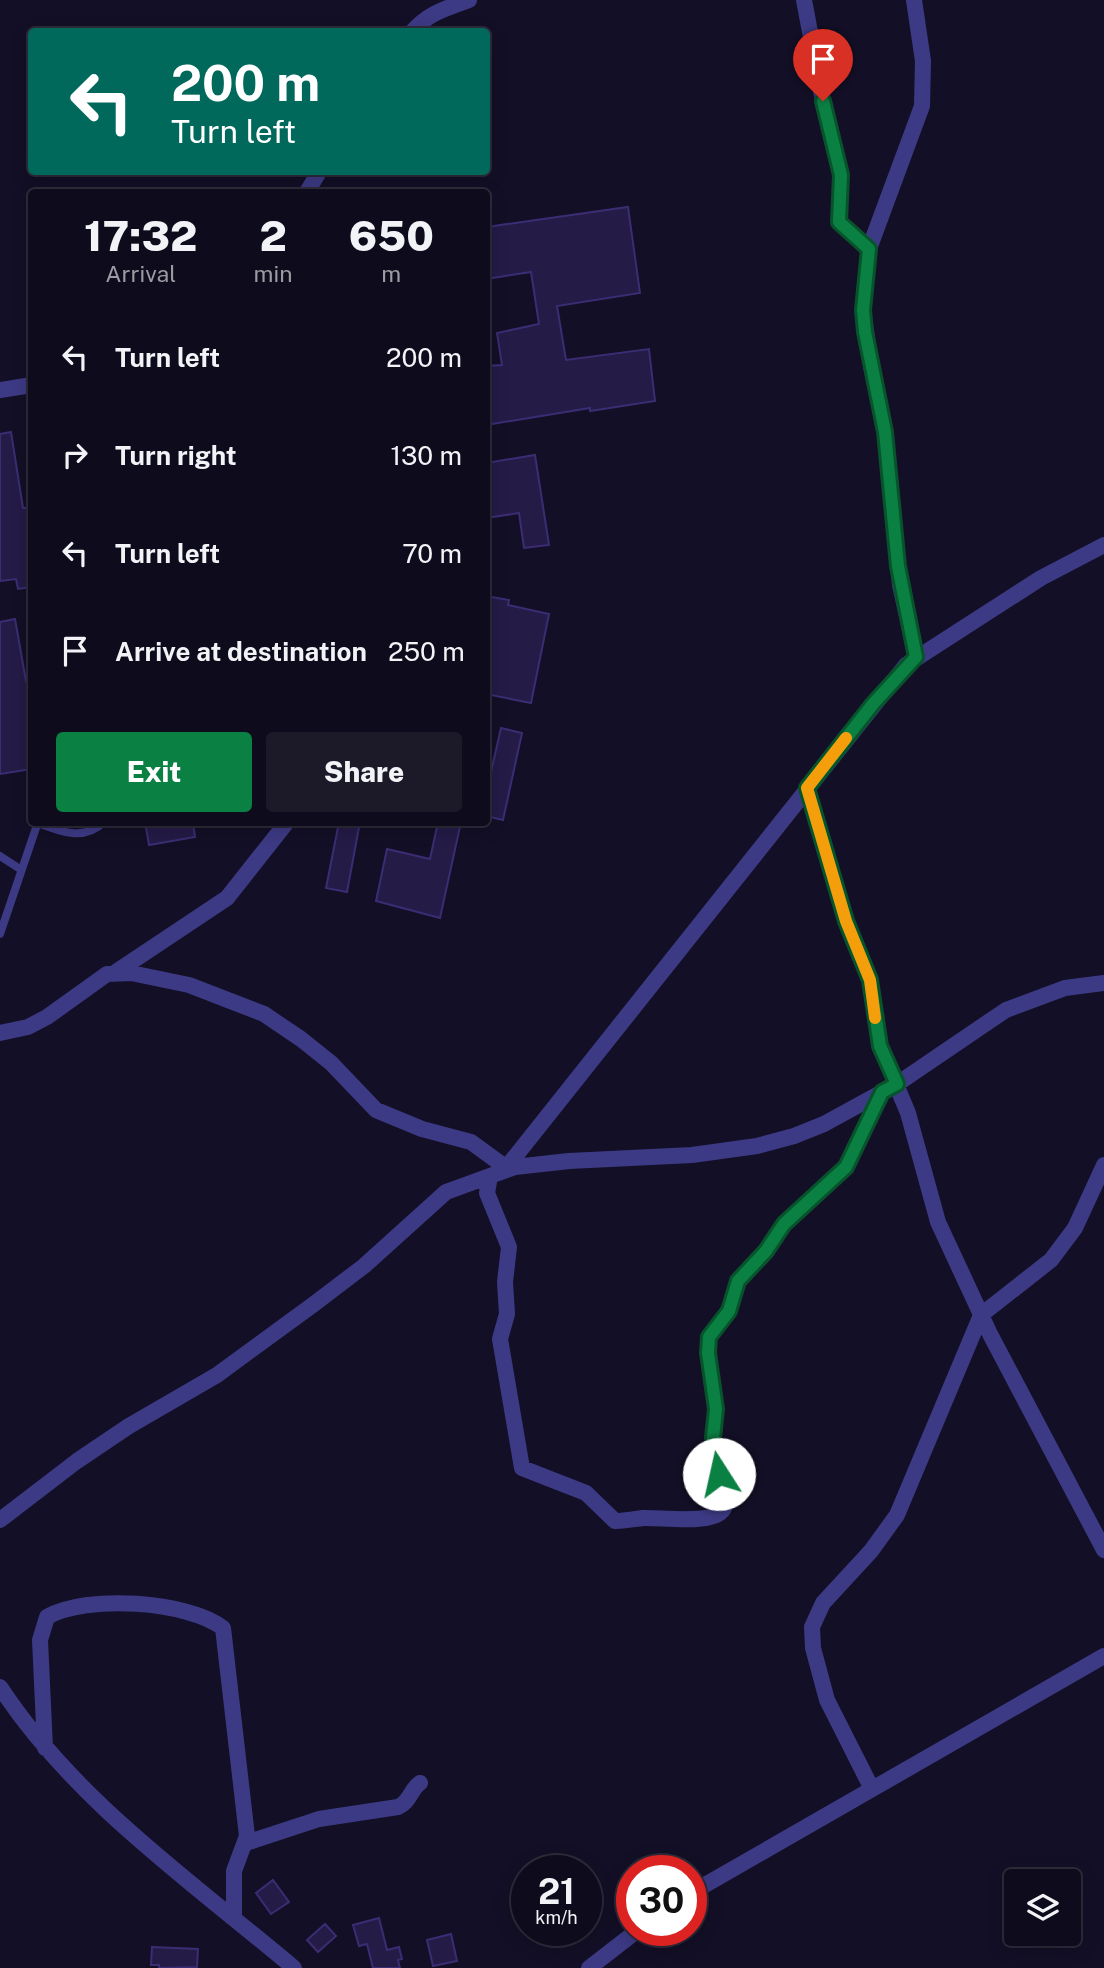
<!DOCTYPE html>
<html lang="en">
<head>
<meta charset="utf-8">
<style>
  body { margin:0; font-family:"Public Sans",sans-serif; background:#1c1929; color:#f1f3f6; height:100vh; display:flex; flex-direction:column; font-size:26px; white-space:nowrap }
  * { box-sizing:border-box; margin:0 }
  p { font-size:23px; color:#9b9ba3 }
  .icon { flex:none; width:38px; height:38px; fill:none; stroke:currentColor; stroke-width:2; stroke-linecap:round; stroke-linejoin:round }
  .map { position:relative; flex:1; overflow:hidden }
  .side { position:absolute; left:28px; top:189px; width:462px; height:637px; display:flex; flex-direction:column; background:#0e0b1c; border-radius:7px; box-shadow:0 4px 18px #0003,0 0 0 2px #2e2b3b }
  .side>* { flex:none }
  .banner { position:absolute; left:28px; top:28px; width:462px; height:147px; border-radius:7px; box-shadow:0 4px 18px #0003,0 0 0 2px #2e2b3b; background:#00695c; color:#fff; overflow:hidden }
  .buttons { position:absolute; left:1004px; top:1869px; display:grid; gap:14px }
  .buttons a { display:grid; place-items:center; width:77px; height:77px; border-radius:7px; background:#0e0b1c; box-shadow:0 4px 18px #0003,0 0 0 2px #2e2b3b; font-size:35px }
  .speed { position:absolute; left:511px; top:1855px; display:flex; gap:14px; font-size:35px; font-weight:700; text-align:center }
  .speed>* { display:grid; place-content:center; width:91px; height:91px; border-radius:50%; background:#0e0b1c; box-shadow:0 4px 18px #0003,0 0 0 2px #2e2b3b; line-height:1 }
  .speed small { font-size:18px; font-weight:400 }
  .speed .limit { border:10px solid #d22; background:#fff; color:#111 }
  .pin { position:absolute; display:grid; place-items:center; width:60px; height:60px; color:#fff; margin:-72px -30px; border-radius:50% 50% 50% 0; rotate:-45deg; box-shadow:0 0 7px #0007 }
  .pin .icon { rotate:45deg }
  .me { position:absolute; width:77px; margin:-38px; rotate:350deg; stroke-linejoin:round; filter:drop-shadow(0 0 5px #0008) }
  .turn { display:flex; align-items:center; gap:24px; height:147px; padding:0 28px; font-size:32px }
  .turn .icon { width:91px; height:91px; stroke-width:2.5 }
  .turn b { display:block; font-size:49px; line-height:60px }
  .eta { display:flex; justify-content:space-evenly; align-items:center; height:119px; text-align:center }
  .eta b { font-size:42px; font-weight:800; line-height:49px }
  .action { display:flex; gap:14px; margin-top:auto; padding:14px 28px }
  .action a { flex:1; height:80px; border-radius:7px; background:#0b8043; color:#fff; font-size:28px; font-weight:800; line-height:80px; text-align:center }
  .action a+a { background:#1c1929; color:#f1f3f6 }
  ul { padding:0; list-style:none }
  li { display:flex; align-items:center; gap:21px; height:98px; padding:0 28px }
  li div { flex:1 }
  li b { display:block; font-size:26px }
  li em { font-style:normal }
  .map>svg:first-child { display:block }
  .building { fill:#241b47; stroke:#3b2d73; stroke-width:2 }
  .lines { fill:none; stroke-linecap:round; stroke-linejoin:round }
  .service { stroke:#3d3a85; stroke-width:8 }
  .minor { stroke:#3d3a85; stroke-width:16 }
  .route-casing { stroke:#07532c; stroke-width:18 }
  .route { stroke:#0b8043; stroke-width:12 }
  .slow { stroke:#f59e0b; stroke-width:12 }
</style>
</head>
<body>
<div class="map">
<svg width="1104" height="1968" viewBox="0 0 1104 1968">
  <rect width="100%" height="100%" fill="#130f26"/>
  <path class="building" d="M628 207 640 293 557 306 566 360 649 349 655 401 590 411V408L486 425V366L502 365 497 333 539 324 531 272 486 279V227Z
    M11 432 23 508H27L32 536V587L18 589 16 579 0 581V434Z
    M535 455 549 545 524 548 519 513 486 518V463Z
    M486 596 509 600 508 605 549 614 531 703 486 694Z
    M15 619 26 681 32 680V769L0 774V622Z
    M501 728 522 733 503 820 486 816V794Z
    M145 822H193L195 837 149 845Z
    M339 822H360L347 892 326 888Z
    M438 822H461L440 918 376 901 387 849 430 859Z
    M273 1880 289 1902 271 1914 256 1893Z
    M379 1918 387 1950 399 1947 402 1959 398 1960 400 1968H373L367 1944 359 1946 353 1925Z
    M325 1924 336 1936 318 1952 307 1940Z
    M451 1934 457 1961 433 1966 427 1940Z
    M152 1947 198 1949 197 1967 159 1968V1965H151Z"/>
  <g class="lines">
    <path class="service" d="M38 823C61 832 84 841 104 822
      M0 856 20 869
      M0 934 38 822"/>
    <path class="minor" d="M804 0 823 101 841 175 839 222 869 249
      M914 0 923 61 922 106 869 249 863 310 871 366 885 432 900 585 916 657
      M412 32C428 13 447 8 469 0
      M307 192 319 172
      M0 390 32 385
      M807 788 846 921 870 980 880 1046 908 1113 938 1222 990 1334 1104 1550
      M116 972 227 898 287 822
      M0 1033 28 1027 47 1017 107 974 131 973 189 985 264 1014 301 1039 331 1063 376 1110 422 1129 471 1142 508 1169
      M506 1168 906 665 1041 578 1104 545
      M490 1176 487 1193 509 1247 505 1282 507 1314 500 1339 522 1468 586 1493 615 1521C625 1521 634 1519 643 1518 661 1517 716 1526 724 1508L713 1438 716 1409 708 1353 709 1337 729 1311 738 1281 767 1251 784 1224 846 1167 882 1092
      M0 1520 77 1461 129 1426 217 1375 314 1304 364 1266 446 1192 515 1167 569 1161 692 1155 757 1146 794 1136 824 1124 897 1084 1006 1010 1065 988 1104 983
      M0 1687C74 1800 191 1881 294 1968
      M45 1748 40 1640 47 1617C86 1594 188 1601 223 1628L247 1836 234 1871V1917
      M872 1789 827 1700 813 1648 812 1627 823 1603 871 1551 897 1515 981 1315 1051 1260 1075 1228 1104 1165
      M246 1843 319 1819 398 1807C410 1802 410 1790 420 1783
      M691 1893 1104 1656
      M589 1968 638 1930"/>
  </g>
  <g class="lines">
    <defs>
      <path id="route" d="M719 1474 713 1438 716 1409 708 1353 709 1337 729 1311 738 1281 766 1251 784 1224 846 1167 882 1092 897 1084 880 1046 870 980 846 921 807 788 873 704 916 657 898 566 885 432 865 332 863 310 869 249 839 222 841 175 823 101"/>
    </defs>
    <use href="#route" class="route-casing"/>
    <use href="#route" class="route"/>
    <path class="slow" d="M846 738 807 788 846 921 870 980 875 1018"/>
  </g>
</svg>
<div class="buttons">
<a><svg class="icon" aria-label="layers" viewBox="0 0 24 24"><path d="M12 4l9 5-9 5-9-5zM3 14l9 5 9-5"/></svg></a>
</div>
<div class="speed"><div>21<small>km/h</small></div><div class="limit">30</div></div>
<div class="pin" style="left:823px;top:101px;background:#d93025"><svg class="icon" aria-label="arrive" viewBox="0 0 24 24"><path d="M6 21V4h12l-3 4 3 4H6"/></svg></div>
<svg class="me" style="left:719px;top:1474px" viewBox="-20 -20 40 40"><circle r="19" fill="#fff"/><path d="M0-13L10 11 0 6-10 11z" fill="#0b8043"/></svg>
<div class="banner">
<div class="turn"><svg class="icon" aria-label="left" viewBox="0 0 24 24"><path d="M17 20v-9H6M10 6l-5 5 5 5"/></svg><div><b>200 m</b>Turn left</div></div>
</div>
<section class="side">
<div class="eta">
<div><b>17:32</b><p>Arrival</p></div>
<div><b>2</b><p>min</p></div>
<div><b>650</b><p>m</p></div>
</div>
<ul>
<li><svg class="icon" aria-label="left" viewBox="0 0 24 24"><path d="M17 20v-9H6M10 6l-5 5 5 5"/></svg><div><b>Turn left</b></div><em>200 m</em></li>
<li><svg class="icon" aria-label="right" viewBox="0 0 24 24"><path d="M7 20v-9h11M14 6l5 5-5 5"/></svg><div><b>Turn right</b></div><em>130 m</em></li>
<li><svg class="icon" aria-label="left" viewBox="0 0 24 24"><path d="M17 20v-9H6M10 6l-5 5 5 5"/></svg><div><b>Turn left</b></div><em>70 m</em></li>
<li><svg class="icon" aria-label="arrive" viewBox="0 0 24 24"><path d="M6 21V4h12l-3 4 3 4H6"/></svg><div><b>Arrive at destination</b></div><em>250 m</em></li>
</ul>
<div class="action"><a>Exit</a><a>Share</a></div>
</section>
</div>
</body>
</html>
